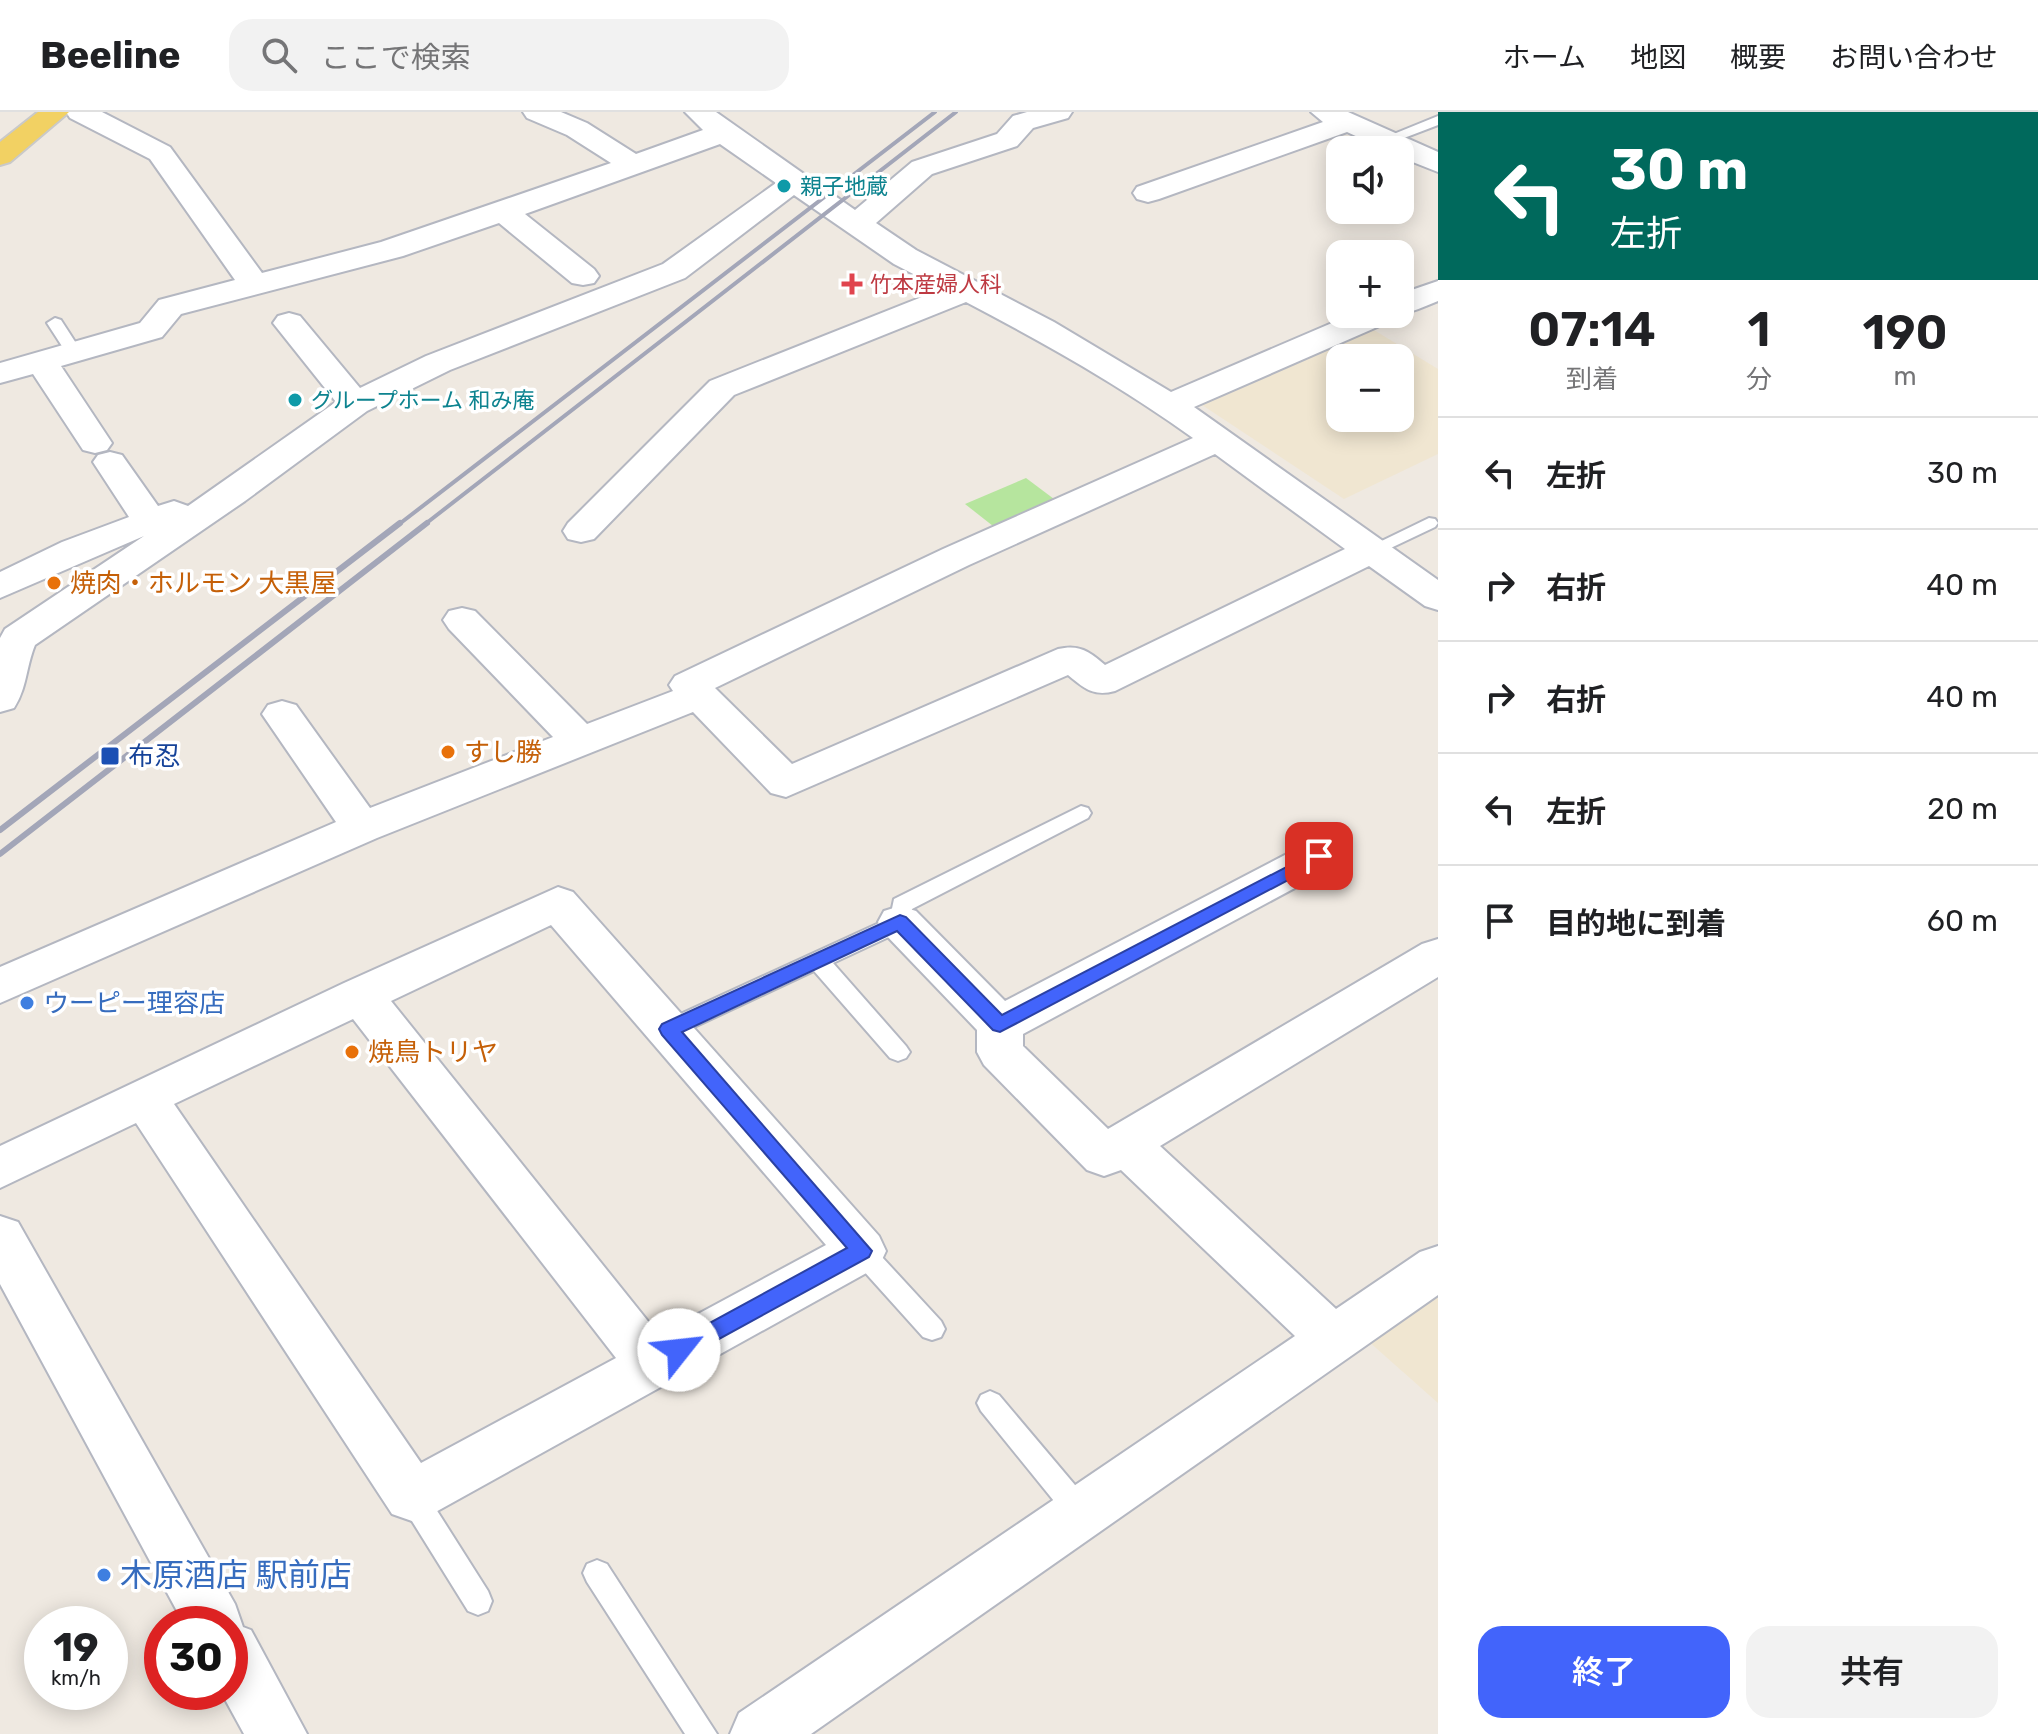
<!DOCTYPE html>
<html lang="ja">
<head>
<meta charset="utf-8">
<style>
  body { margin:0; font-family:Rubik,"Noto Sans JP",sans-serif; background:#f2f2f2; color:#202124; height:100vh; display:flex; flex-direction:column; font-size:30px; white-space:nowrap }
  * { box-sizing:border-box; margin:0 }
  p { font-size:26px; color:#757577 }
  .icon { flex:none; width:44px; height:44px; fill:none; stroke:currentColor; stroke-width:2; stroke-linecap:round; stroke-linejoin:round }
  .map { position:relative; flex:1; overflow:hidden }
  .side { display:flex; flex-direction:column; background:#fff; width:600px }
  .side>* { flex:none }
  .hud { background:#00695c; color:#fff; overflow:hidden }
  .controls { position:absolute; left:1326px; top:24px; display:grid; gap:16px }
  .controls a { display:grid; place-items:center; width:88px; height:88px; border-radius:16px; background:#fff; box-shadow:0 4px 20px #0003; font-size:40px }
  .speed { position:absolute; left:24px; top:1494px; display:flex; gap:16px; font-size:40px; font-weight:700; text-align:center }
  .speed>* { display:grid; place-content:center; width:104px; height:104px; border-radius:50%; background:#fff; box-shadow:0 4px 20px #0003; line-height:1 }
  .speed small { font-size:20px; font-weight:400 }
  .speed .limit { border:12px solid #d22; background:#fff; color:#111 }
  .pin { position:absolute; display:grid; place-items:center; width:68px; height:68px; color:#fff; margin:-34px; border-radius:16px; box-shadow:0 4px 12px #0006 }
  .me { position:absolute; width:88px; margin:-44px; rotate:61deg; stroke-linejoin:round; filter:drop-shadow(0 0 6px #0008) }
  .turn { display:flex; align-items:center; gap:28px; height:168px; padding:0 40px; font-size:36px }
  .turn .icon { width:104px; height:104px; stroke-width:2.5 }
  .turn b { display:block; font-size:56px; line-height:68px }
  .eta { display:flex; justify-content:space-evenly; align-items:center; height:136px; text-align:center }
  .eta b { font-size:48px; font-weight:600; line-height:56px }
  .button { display:flex; gap:16px; margin-top:auto; padding:16px 40px }
  .button a { flex:1; height:92px; border-radius:24px; background:#4264fb; color:#fff; font-size:32px; font-weight:600; line-height:92px; text-align:center }
  .button a+a { background:#f2f2f2; color:#202124 }
  ul { padding:0; list-style:none }
  li { display:flex; align-items:center; gap:24px; height:112px; padding:0 40px; border-top:2px solid #e0e0e0 }
  li div { flex:1 }
  li b { display:block; font-size:30px }
  li em { font-style:normal }
  header { display:flex; align-items:center; gap:48px; box-sizing:border-box; height:112px; padding:0 40px; background:#fff; border-bottom:2px solid #e0e0e0 }
  header strong { font-size:38px }
  nav { display:flex; gap:44px; margin-inline-start:auto; font-size:28px }
  .search { width:560px; height:72px; background:#f2f2f2; display:flex; align-items:center; gap:20px; box-sizing:border-box; padding:0 28px; border-radius:24px; color:#757577; font-size:30px }
  main { display:flex; flex:1; min-height:0 }
  .map>svg:first-child { display:block }
  .education { fill:#f0e6d1; fill-rule:evenodd }
  .green { fill:#b6e59e }
  .lines { fill:none; stroke-linecap:round; stroke-linejoin:round }
  .service-casing { stroke:#b4b7c1; stroke-width:4 }
  .minor-casing { stroke:#b4b7c1; stroke-width:4 }
  .primary-casing { stroke:#c9c9c9; stroke-width:4 }
  .service { fill:#fff; fill-rule:evenodd }
  .minor { fill:#fff; fill-rule:evenodd }
  .primary { fill:#f2d163; fill-rule:evenodd }
  .rail-far1 { stroke:#a3a6b8; stroke-width:4 }
  .rail { stroke:#a3a6b8; stroke-width:6 }
  .route { fill:#4264fb; stroke:#2b41a3; stroke-width:2 }
  .culture-dot { fill:#0f9aa8; stroke:#fff; stroke-width:3 }
  .health-dot { fill:#e0444e; stroke:#fff; stroke-width:3 }
  .food-dot { fill:#e8710a; stroke:#fff; stroke-width:3 }
  .transit-dot { fill:#1a4fb4; stroke:#fff; stroke-width:3 }
  .shop-dot { fill:#3f7fe0; stroke:#fff; stroke-width:3 }
  .labels { text-anchor:middle; dominant-baseline:central; stroke-width:7; stroke-linejoin:round; paint-order:stroke }
  .far-culture-label { font-size:22px; fill:#0d838f; stroke:#fff; text-anchor:start }
  .far-health-label { font-size:22px; fill:#be3a42; stroke:#fff; text-anchor:start }
  .food-label { font-size:26px; fill:#c56008; stroke:#fff; text-anchor:start }
  .transit-label { font-size:26px; fill:#164399; stroke:#fff; text-anchor:start }
  .shop-label { font-size:26px; fill:#366cbe; stroke:#fff; text-anchor:start }
  .near-shop-label { font-size:32px; fill:#366cbe; stroke:#fff; text-anchor:start }
</style>
</head>
<body>
<header>
<strong>Beeline</strong>
<div class="search"><svg class="icon" aria-label="search" viewBox="0 0 24 24"><circle cx="10" cy="10" r="6"/><path d="M15 15l6 6"/></svg>ここで検索</div>
<nav><a>ホーム</a><a>地図</a><a>概要</a><a>お問い合わせ</a></nav>
</header>
<main>
<div class="map">
<svg width="1438" height="1622" viewBox="0 0 1438 1622">
  <rect width="100%" height="100%" fill="#efe9e1"/>
  <path class="education" d="M1369 215 1438 257V342L1344 387 1196 289ZM1340 246H1400V306H1340Z
    M1438 1179V1291L1367 1228Z"/>
  <path class="green" d="M1026 366 1054 387 993 414 965 392Z"/>
  <g class="lines">
    <defs>
      <path id="service" d="M1438 4V13L1391 31H1381L1379 28Z
        M55 206 61 208 83 242 81 245 75 247 69 245 47 211Z
        M1429 406 1435 407 1438 411 1435 415 1376 443H1364L1361 439Z
        M1081 694 1088 696 1091 701 1088 706 912 797 908 816 833 851 906 934 910 940 906 946 898 949 890 946 814 859 677 923 669 926 661 923 657 917 661 911 890 806 894 787Z
        M861 1128 870 1132 941 1209 945 1217 941 1225 932 1228 923 1225 852 1146 848 1139 852 1132Z
        M990 1279 999 1283 1091 1392 1095 1401 1091 1410 1081 1414 1071 1410 981 1299 977 1291 981 1283Z
        M412 1371 422 1375 488 1479 492 1489 488 1499 478 1503 468 1499 402 1393 398 1384 402 1375Z
        M597 1448 607 1452 717 1622H685L587 1470 583 1461 587 1452Z"/>
      <path id="minor" d="M66 0H102L170 35 262 161 381 130 611 51 567 23 527 6 523 0H561L587 11 636 42 703 18 685 0H716L855 98 912 50 997 22 1013 4 1027 0H1072L1068 6 1033 16 1017 34 932 62 876 111 916 138 1054 210 1171 280 1353 202H1396L1391 209 1194 295 1438 468V498L1425 494 1369 454 1115 579C1093 585 1084 576 1068 563L786 685 771 681 693 600 377 726 0 891V855L336 710 262 602 268 593 282 589 296 593 370 696 553 625 449 517 443 508 449 499 462 496 475 499 587 612 673 579 669 573 675 564 943 437 1193 326C1121 274 1044 231 966 190L734 283 594 427 581 430 568 427 563 419 568 411 710 269 942 177 894 152 794 83 685 166 450 258 367 299 245 389 35 533C26 555 27 576 14 596L0 600V526L5 517 144 424 0 486V460L62 430 129 405 93 350 98 343 110 340 122 343 158 394 174 389 188 394 336 290 273 211 278 204 289 201 300 204 360 276 426 244 663 152 776 71 720 32 525 102 594 157 599 164 594 171 583 173 572 171 499 111 403 144 181 202 162 225 61 254 112 331 107 338 95 341 83 338 33 262 0 271V251L140 211 159 188 235 168 150 47 70 6ZM1215 342 1345 437 1105 553C1089 539 1079 532 1058 537L792 652 715 576 969 453Z
        M1311 0H1348L1438 40V60L1400 45V38H1386L1347 20 1159 87 1148 90 1137 87 1133 81 1137 75 1323 10Z
        M1438 169V189C1425 194 1412 201 1398 202L1400 182Z
        M1319 729 1334 733 1340 744 1334 755 1023 922V934L1108 1017 1422 832 1438 827V865L1160 1034 1336 1197 1420 1140 1438 1134V1183L811 1622H730L739 1601 1295 1224 1121 1058 1104 1064 1087 1058 984 953 977 940V918L884 821 878 810 884 799 900 794 916 799 1005 889 1304 733Z
        M558 775 573 780 879 1124 886 1139 879 1154 432 1402 412 1409 392 1402 136 1011 0 1076V1034L344 871ZM551 813 826 1133 659 1223 391 889ZM353 907 616 1246 421 1351 174 992Z
        M0 1104 18 1110 235 1492 243 1515 251 1518 307 1622H244L221 1580H230V1512H184L0 1172Z"/>
      <path id="primary" d="M38 0H69L10 50 0 53V30Z"/>
    </defs>
    <use href="#service" class="service-casing"/>
    <use href="#minor" class="minor-casing"/>
    <use href="#primary" class="primary-casing"/>
    <use href="#service" class="service"/>
    <use href="#minor" class="minor"/>
    <use href="#primary" class="primary"/>
    <path class="rail-far1" d="M398 413 935 0
      M424 413 956 0"/>
    <path class="rail" d="M0 718 400 411
      M0 742 427 411"/>
  </g>
  <path class="route" d="M1319 738 1326 740 1328 744 1326 748 1000 920 993 918 897 819 682 920 872 1139 869 1145 686 1245 679 1248 671 1245 668 1238 671 1232 847 1136 662 923 659 917 662 912 900 803 906 805 1002 903Z"/>
  <g class="culture-dot">
    <circle cx="784" cy="74" r="8"/>
    <circle cx="295" cy="288" r="8"/>
  </g>
  <path class="health-dot" d="M848 160h8v8h8v8h-8v8h-8v-8h-8v-8h8z"/>
  <g class="food-dot">
    <circle cx="54" cy="471" r="8"/>
    <circle cx="448" cy="640" r="8"/>
    <circle cx="352" cy="940" r="8"/>
  </g>
  <rect class="transit-dot" x="100" y="634" width="20" height="20" rx="4"/>
  <g class="shop-dot">
    <circle cx="27" cy="891" r="8"/>
    <circle cx="104" cy="1463" r="8"/>
  </g>
  <g class="labels">
    <g class="far-culture-label">
      <text x="800" y="74">親子地蔵</text>
      <text x="311" y="288">グループホーム 和み庵</text>
    </g>
    <g class="far-health-label">
      <text x="870" y="172">竹本産婦人科</text>
    </g>
    <g class="food-label">
      <text x="70" y="471">焼肉・ホルモン 大黒屋</text>
      <text x="464" y="640">すし勝</text>
      <text x="368" y="940">焼鳥トリヤ</text>
    </g>
    <g class="transit-label">
      <text x="128" y="644">布忍</text>
    </g>
    <g class="shop-label">
      <text x="43" y="891">ウーピー理容店</text>
    </g>
    <g class="near-shop-label">
      <text x="120" y="1463">木原酒店 駅前店</text>
    </g>
  </g>
</svg>
<div class="controls">
<a><svg class="icon" aria-label="sound" viewBox="0 0 24 24"><path d="M4 9h4l5-4v14l-5-4H4zM17 9q2 3 0 6"/></svg></a>
<a>+</a>
<a>−</a>
</div>
<div class="speed"><div>19<small>km/h</small></div><div class="limit">30</div></div>
<div class="pin" style="left:1319px;top:744px;background:#d93025"><svg class="icon" aria-label="arrive" viewBox="0 0 24 24"><path d="M6 21V4h12l-3 4 3 4H6"/></svg></div>
<svg class="me" style="left:679px;top:1238px" viewBox="-20 -20 40 40"><circle r="19" fill="#fff"/><path d="M0-13L10 11 0 6-10 11z" fill="#4264fb"/></svg>
</div>
<section class="side">
<div class="hud">
<div class="turn"><svg class="icon" aria-label="left" viewBox="0 0 24 24"><path d="M17 20v-9H6M10 6l-5 5 5 5"/></svg><div><b>30 m</b>左折</div></div>
</div>
<div class="eta">
<div><b>07:14</b><p>到着</p></div>
<div><b>1</b><p>分</p></div>
<div><b>190</b><p>m</p></div>
</div>
<ul>
<li><svg class="icon" aria-label="left" viewBox="0 0 24 24"><path d="M17 20v-9H6M10 6l-5 5 5 5"/></svg><div><b>左折</b></div><em>30 m</em></li>
<li><svg class="icon" aria-label="right" viewBox="0 0 24 24"><path d="M7 20v-9h11M14 6l5 5-5 5"/></svg><div><b>右折</b></div><em>40 m</em></li>
<li><svg class="icon" aria-label="right" viewBox="0 0 24 24"><path d="M7 20v-9h11M14 6l5 5-5 5"/></svg><div><b>右折</b></div><em>40 m</em></li>
<li><svg class="icon" aria-label="left" viewBox="0 0 24 24"><path d="M17 20v-9H6M10 6l-5 5 5 5"/></svg><div><b>左折</b></div><em>20 m</em></li>
<li><svg class="icon" aria-label="arrive" viewBox="0 0 24 24"><path d="M6 21V4h12l-3 4 3 4H6"/></svg><div><b>目的地に到着</b></div><em>60 m</em></li>
</ul>
<div class="button"><a>終了</a><a>共有</a></div>
</section>
</main>
</body>
</html>
